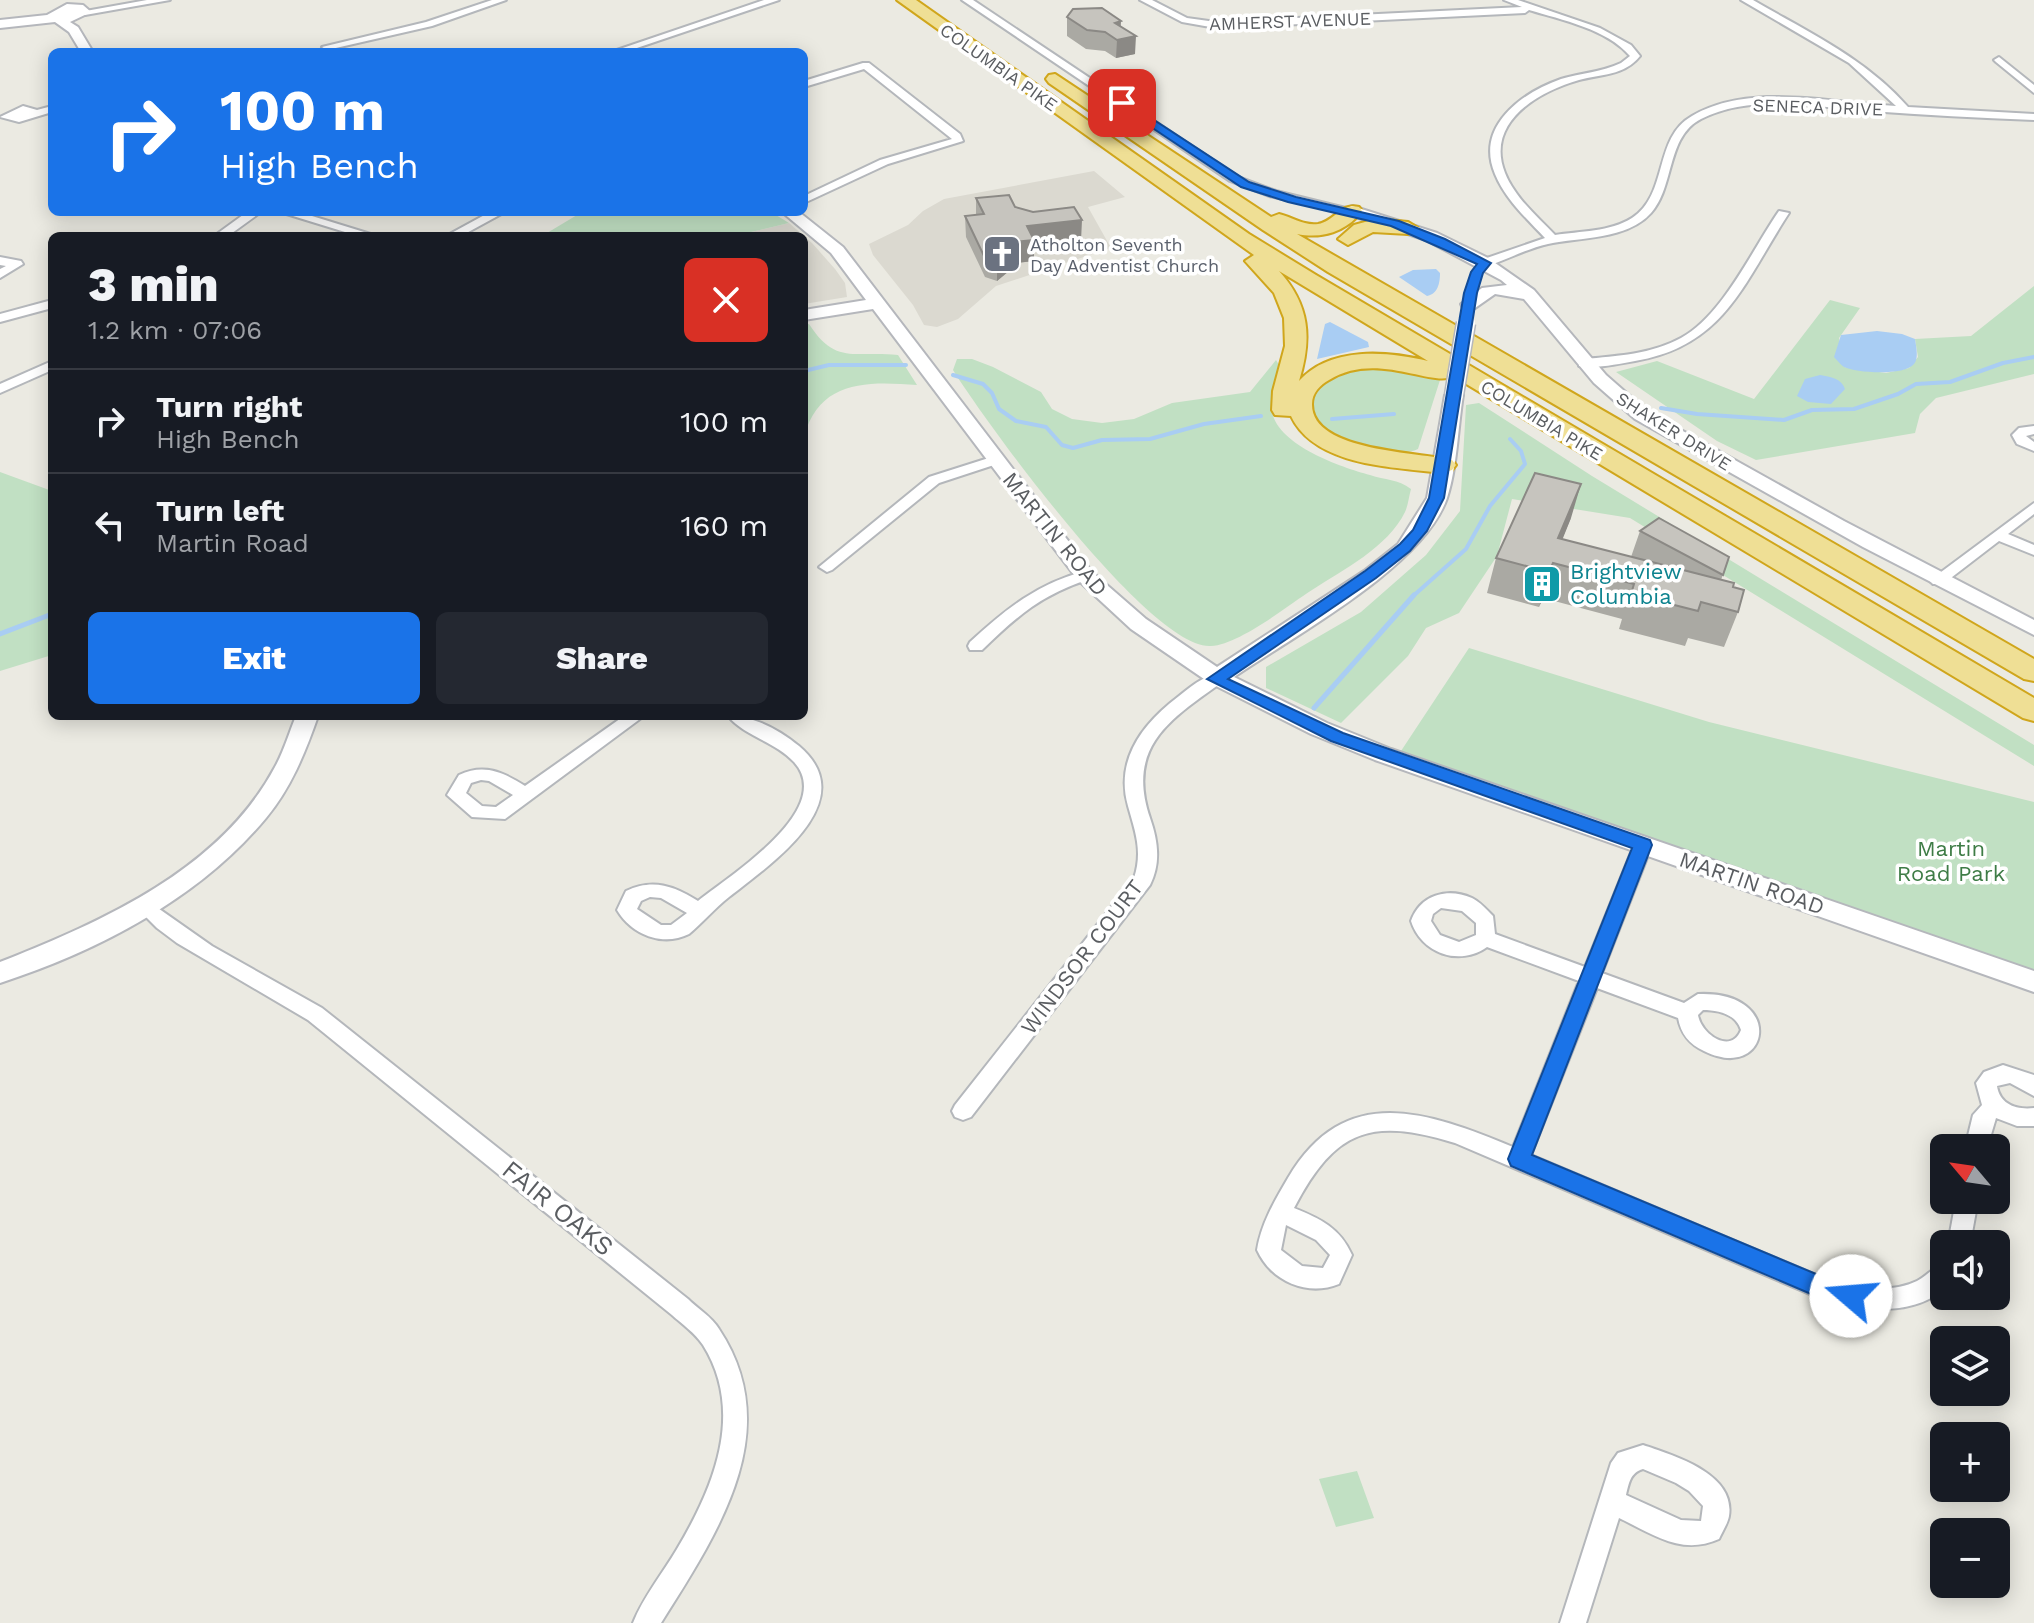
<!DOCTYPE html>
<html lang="en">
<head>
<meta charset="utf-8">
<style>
  body { margin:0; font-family:"Work Sans",sans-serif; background:#242831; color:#f1f3f6; height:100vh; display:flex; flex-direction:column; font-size:30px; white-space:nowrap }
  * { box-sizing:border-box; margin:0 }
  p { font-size:26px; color:#9ea1a6 }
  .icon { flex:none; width:44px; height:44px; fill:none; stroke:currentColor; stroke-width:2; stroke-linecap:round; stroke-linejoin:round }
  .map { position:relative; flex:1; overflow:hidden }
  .sheet { position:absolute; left:48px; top:232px; width:760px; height:488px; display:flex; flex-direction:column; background:#171b24; border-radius:12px; box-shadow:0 4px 20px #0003 }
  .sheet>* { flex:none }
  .top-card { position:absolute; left:48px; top:48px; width:760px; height:168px; border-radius:12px; box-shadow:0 4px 20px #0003; background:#1a73e8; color:#fff; overflow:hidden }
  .needle { width:52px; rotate:299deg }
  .controls { position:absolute; left:1930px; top:1134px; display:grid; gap:16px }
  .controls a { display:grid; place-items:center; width:80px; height:80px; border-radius:12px; background:#171b24; box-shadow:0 4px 20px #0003; font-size:40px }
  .pin { position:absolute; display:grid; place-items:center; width:68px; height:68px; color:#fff; margin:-34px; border-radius:16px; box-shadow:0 4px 12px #0006 }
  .me { position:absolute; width:88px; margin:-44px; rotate:288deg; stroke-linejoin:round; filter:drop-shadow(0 0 6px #0008) }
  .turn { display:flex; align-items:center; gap:28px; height:168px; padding:0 40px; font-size:36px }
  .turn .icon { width:104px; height:104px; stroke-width:2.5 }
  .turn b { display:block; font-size:56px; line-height:68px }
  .round { display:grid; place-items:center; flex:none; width:84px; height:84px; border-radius:12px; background:#242831 }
  .overview { display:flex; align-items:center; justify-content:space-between; height:136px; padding:0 40px }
  h1 { font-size:48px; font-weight:800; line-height:60px }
  .action { display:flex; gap:16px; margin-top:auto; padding:16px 40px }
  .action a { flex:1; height:92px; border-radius:12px; background:#1a73e8; color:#fff; font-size:32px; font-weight:800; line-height:92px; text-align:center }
  .action a+a { background:#242831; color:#f1f3f6 }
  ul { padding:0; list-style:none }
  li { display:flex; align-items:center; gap:24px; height:104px; padding:0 40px; border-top:2px solid #363941 }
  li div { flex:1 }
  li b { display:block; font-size:30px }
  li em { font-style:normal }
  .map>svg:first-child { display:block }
  .education { fill:#dbd9d0 }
  .green { fill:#c1e0c3 }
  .water { fill:#a9cdf3 }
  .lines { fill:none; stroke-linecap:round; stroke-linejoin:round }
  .stream-far1 { stroke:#a9cdf3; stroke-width:4 }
  .stream { stroke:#a9cdf3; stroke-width:5 }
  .street-casing { stroke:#b4b7bb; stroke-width:4 }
  .secondary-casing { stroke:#b5b7bc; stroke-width:4 }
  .highway-casing { stroke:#d0a61c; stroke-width:4 }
  .street { fill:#fff; fill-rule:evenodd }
  .secondary { fill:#fff; fill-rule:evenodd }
  .highway { fill:#efdf95; fill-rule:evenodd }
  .secondary-bridge-casing { stroke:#b5b7bc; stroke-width:21; stroke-linecap:butt }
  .secondary-bridge { stroke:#fff; stroke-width:18 }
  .wall { fill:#aaa9a3 }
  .shaded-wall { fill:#8b8985 }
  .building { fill:#c6c4be; stroke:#8b8985; stroke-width:2 }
  .route { fill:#1a73e8; stroke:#114b97; stroke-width:2 }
  .labels { text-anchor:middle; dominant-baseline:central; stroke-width:7; stroke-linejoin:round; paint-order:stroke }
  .far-street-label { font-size:18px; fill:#5a5d61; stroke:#fff }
  .far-worship-label { font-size:18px; fill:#5b616d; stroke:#fff; text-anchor:start }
  .street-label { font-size:22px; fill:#5a5d61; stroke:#fff }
  .culture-label { font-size:22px; fill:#0d838f; stroke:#fff; text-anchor:start }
  .park-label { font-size:22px; fill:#3e7c46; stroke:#fff }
  .near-street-label { font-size:26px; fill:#5a5d61; stroke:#fff }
</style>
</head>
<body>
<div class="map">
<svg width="2034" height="1623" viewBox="0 0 2034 1623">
  <rect width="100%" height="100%" fill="#ebeae2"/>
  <path class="education" d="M1094 171 1125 197 1088 207 1111 248 996 286 958 319 937 327 924 325 913 305 873 255 869 244 908 225 923 211 944 199Z
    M789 223 812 243 835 269 845 283 847 297 804 304V236H734Z"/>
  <path class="green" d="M582 212H771L789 223 734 236H542Z
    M2034 286V374L1936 398 1920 414 1915 433 1756 460 1717 441 1616 372 1657 361 1754 399 1830 300 1860 308 1839 338 1844 367 1886 373 1909 368 1918 357 1915 339 1971 336Z
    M809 324C836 366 855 350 898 355L917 385C867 381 819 380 804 437V325Z
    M957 359H972L993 367 1041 392 1052 409 1072 419 1102 423 1134 419 1172 403 1250 392 1276 360 1282 370C1276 382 1269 398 1272 412 1279 446 1341 467 1370 475 1385 480 1398 479 1411 489 1409 496 1408 506 1405 512 1388 547 1343 570 1312 590 1287 606 1240 644 1211 646 1151 650 986 423 953 370Z
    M1360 370H1402L1440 380 1418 449C1398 460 1341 442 1323 426 1317 421 1313 412 1309 405 1318 380 1336 376 1360 370Z
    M1479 403 1592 476 2034 745V766L1630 518 1512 499 1497 556 1459 613 1426 628 1408 656 1341 723 1266 688V667L1361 612 1426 555 1460 511 1466 405Z
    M0 472 52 491V655L0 671Z
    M1469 648 1709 722 2034 802V972L1401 751Z
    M1357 1471 1374 1518 1336 1527 1319 1479Z"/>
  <path class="water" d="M1436 269 1440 273C1440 283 1438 294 1427 296L1399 277 1413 270Z
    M1330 322 1368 342 1369 347 1317 359 1325 324Z
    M1877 331 1902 334 1915 339C1916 346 1919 358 1914 364 1905 376 1856 373 1844 367 1841 365 1836 359 1834 357L1841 335Z
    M1820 375C1831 377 1841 378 1845 389L1831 404 1808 402 1797 396 1805 379Z"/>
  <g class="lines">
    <path class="stream-far1" d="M804 371 829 365H906
      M953 375 983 384 992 393 999 409 1016 421 1046 427 1062 445 1073 448 1102 440 1150 439 1204 424 1261 416
      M1661 408 1697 414 1784 420 1812 410 1854 409 1898 394 1916 384 1950 382 2003 363 2034 357
      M1332 419 1394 414
      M1412 597 1466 549 1490 506 1525 464 1521 451 1510 439"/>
    <path class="stream" d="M0 634 52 614
      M1314 708 1414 595"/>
    <defs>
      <path id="street" d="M147 0H170L85 15 80 12Z
        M492 0H506L432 26 327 50 322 47 426 22Z
        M764 0H779L625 52H611Z
        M962 0H973L1238 177 1276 191 1358 211 1352 214 1269 196 1230 181Z
        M1140 0H1152L1187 18 1216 22 1522 7 1504 0H1518L1600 28 1631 45 1640 56C1624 76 1601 74 1579 80 1537 92 1485 123 1505 173 1515 198 1538 217 1555 235 1580 231 1610 232 1632 218 1669 194 1653 138 1692 116 1750 82 1833 103 1896 106L1849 63 1741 0H1753C1808 32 1865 58 1908 107L2034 114V120C1979 118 1924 115 1870 111 1815 107 1752 93 1701 119 1666 137 1675 186 1651 213 1627 240 1580 237 1548 244 1526 249 1506 260 1485 267L1481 266V260L1545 238C1527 219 1505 199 1495 174 1475 127 1521 93 1561 79 1581 73 1602 72 1621 63L1630 56C1607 29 1562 20 1529 10L1525 13 1216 28 1182 22Z
        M1999 57 2034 85V93L1996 62 1994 60Z
        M863 63H869L960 134 963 141 888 164 804 203V196L880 160 952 139 864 69 804 87V81Z
        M23 106 37 110 52 106V112L19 122 0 117Z
        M1779 211 1789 213C1744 282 1725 346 1635 361 1618 364 1597 369 1579 366V360L1584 359C1617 356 1652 354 1681 338 1723 315 1752 250 1779 211Z
        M247 212H261L228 236H214Z
        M280 212H299L377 236H358Z
        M490 212H505L461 236H446Z
        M0 257 21 261 23 264 0 278V269L6 266 0 265Z
        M52 300V308L0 322V314Z
        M52 361V370L0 393V384Z
        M2034 426V434L2026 436 2034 442V451L2017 444 2012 435 2019 428Z
        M995 456 1000 457V463L939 483 832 570 827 572 819 567 929 477Z
        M2034 503V514L2008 534 2034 545V555L1999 541 1943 584H1933L1930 581 1933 578Z
        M1085 571 1093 576 1090 579C1042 594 1017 616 982 650H970L968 646 970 642C1006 609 1037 584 1085 571Z
        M1215 674 1221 675 1223 679 1221 683C1169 720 1126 747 1150 818 1158 841 1161 863 1150 885L971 1117 963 1120 955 1117 952 1111 955 1105 1134 878C1143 851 1135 831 1128 806 1116 764 1138 730 1169 704 1182 694 1199 678 1215 674Z
        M624 716H644L505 819 472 817 447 795 459 775C484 763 503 772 525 786ZM481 780 489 781 513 795 496 807 482 806 466 793 471 783Z
        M728 716C754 716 778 729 799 746 864 801 771 864 729 897 715 908 703 922 689 934 663 947 632 935 617 910L626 891C653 878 674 886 698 901 729 876 837 809 794 762 776 742 744 736 728 716ZM650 897 661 898 687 913 671 925H661L637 909 641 901Z
        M1643 838 1652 845 1602 973 1684 1003 1698 994C1787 990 1770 1084 1704 1051 1689 1044 1681 1034 1678 1018L1597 988 1531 1155 1828 1280C1856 1287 1890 1294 1917 1281 1927 1276 1933 1267 1944 1264V1289C1911 1317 1865 1310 1826 1301L1455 1143C1371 1117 1335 1129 1294 1208 1321 1219 1340 1228 1352 1255L1339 1284C1307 1297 1271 1281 1257 1250 1261 1224 1275 1200 1288 1178 1345 1081 1428 1112 1513 1147L1579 981 1487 947C1459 967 1421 953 1411 921 1420 895 1447 887 1472 898 1480 902 1487 910 1493 916L1495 934 1585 967 1634 845ZM1441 908 1462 911 1476 923V935L1459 942 1440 935 1431 921 1433 914ZM1703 1010C1718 1010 1736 1014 1741 1030 1731 1055 1701 1034 1698 1015ZM1286 1225 1316 1240 1330 1255 1323 1268 1302 1266 1281 1250Z
        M145 899 212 946 322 1008 688 1299C698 1309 712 1317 719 1329 787 1431 717 1534 661 1623H633C643 1597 663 1573 677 1549 714 1487 745 1412 703 1345 695 1333 682 1324 672 1315L308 1020 177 943 157 928 135 906 138 901Z
        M2003 1065 2034 1075V1096L2010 1083 1997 1086C2000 1105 2017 1110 2034 1108V1126H2017L1996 1118 1987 1148H1965L1973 1115 1982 1105 1976 1083 1984 1072Z
        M1956 1200H1978L1970 1244H1948Z
        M1643 1445C1672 1455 1736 1473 1729 1516 1728 1523 1722 1532 1719 1539 1681 1556 1653 1534 1619 1518L1586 1623H1560L1611 1463 1618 1453ZM1643 1469 1676 1483 1689 1491 1703 1506 1701 1521 1681 1520 1626 1495C1629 1483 1630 1473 1643 1469Z"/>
      <path id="secondary" d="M67 4 83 5 91 12 70 22 78 27 93 52H81L69 32 55 22 0 28V20L47 15Z
        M1352 206 1437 233 1488 258 1534 290 1606 375 1647 411 1844 521 2034 620V635L1863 547 1635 419 1594 383 1524 299 1495 294 1475 308H1463L1461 304 1482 288 1507 285 1501 280 1426 240 1347 214V208Z
        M782 212H799L843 247 1092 572 1146 619 1217 667 1364 571 1398 544 1427 498 1445 395 1454 390 1460 391 1463 395C1458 426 1457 468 1447 498 1424 566 1294 636 1234 677L1327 723 1391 749 2034 971V992L1375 760 1311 734 1216 686 1207 684 1204 679 1131 629 1078 580 873 309 804 320V310L866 300 831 253Z
        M296 716H318C305 753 291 788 266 818 200 898 97 952 0 983V962C103 921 220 870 275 767 284 751 289 733 296 716Z"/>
      <path id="highway" d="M897 0H916L1249 234 1316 275 2034 698V721L2023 718 1453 376C1433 388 1376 350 1329 380 1320 385 1312 393 1312 404 1311 452 1421 452 1452 460L1456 465 1452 470 1443 473C1395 467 1315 467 1291 416L1275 415 1272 410 1273 391 1285 346 1284 318 1274 293 1245 261 1254 255ZM1279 271 1428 361C1387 351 1330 346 1299 381 1312 339 1310 305 1279 271Z
        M1055 74 1271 217 1279 214C1292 217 1304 226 1318 224 1335 221 1341 202 1359 207L1362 211C1346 232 1322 239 1297 234L2034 659V681L2024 679 1328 272 1263 230 1049 83 1046 79 1049 75Z
        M1376 219 1408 222 1418 228 1408 234 1373 232 1348 245 1338 239 1354 225Z"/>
    </defs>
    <use href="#street" class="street-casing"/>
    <use href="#secondary" class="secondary-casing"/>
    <use href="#highway" class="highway-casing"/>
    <use href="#street" class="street"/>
    <use href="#secondary" class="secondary"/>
    <use href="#highway" class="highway"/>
    <defs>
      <path id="secondary-bridge" d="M1454 395 1466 323"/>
    </defs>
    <use href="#secondary-bridge" class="secondary-bridge-casing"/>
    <use href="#secondary-bridge" class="secondary-bridge"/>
  </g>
  <path class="wall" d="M1067 17 1121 26 1135 54 1116 58 1105 51 1086 49 1067 36Z
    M976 198 1015 207 1081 241 1034 246V261L1015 263V266L997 281 985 277 966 237 965 216 976 215Z
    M1571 518 1562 539 1631 557 1640 531 1729 557 1721 580 1738 612 1724 647 1688 638 1685 646 1619 629 1622 619 1543 598 1539 607 1487 593 1496 558Z"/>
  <path class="shaded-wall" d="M1121 21 1120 39 1136 36 1135 54 1116 58 1117 40 1115 23Z
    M1082 220 1081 241 1034 246V261L1015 263V266L997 281V259L1027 226Z
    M1581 484 1571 518 1549 573 1558 538Z
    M1553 563 1543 598 1539 607 1549 572Z"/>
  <path class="building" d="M1102 8 1121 21 1115 23 1136 36 1117 40 1105 32 1087 30 1067 17 1073 9Z
    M1009 195 1015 207 1033 212 1074 207 1082 220 1027 226 1034 240 1014 242 1015 245 997 259 984 256 965 216 984 214 976 198Z
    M1535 473 1581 484 1558 538 1734 583 1733 587 1744 590 1738 612 1701 602 1698 611 1631 594 1634 584 1553 563 1549 572 1496 558Z
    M1659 518 1729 557 1723 575 1640 531Z"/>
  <path class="route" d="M1118 101H1125L1249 182 1296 197 1399 221 1445 239 1491 263 1483 273 1477 293 1444 498 1427 531 1410 551 1376 578 1228 679 1343 733 1650 840 1652 845 1532 1155 1828 1279 1859 1289 1862 1296 1859 1304 1851 1307 1818 1297 1511 1166 1508 1159 1632 848 1331 741 1207 679 1365 571 1400 544 1413 530 1429 498 1464 293 1471 272 1477 264 1391 226 1288 202 1241 187 1118 105Z"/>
  <defs>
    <symbol id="church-square" viewBox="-11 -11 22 22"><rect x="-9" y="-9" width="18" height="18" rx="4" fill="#6b7280" stroke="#fff"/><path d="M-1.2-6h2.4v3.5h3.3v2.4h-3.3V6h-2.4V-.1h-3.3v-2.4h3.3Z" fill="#fff"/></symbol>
    <symbol id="building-square" viewBox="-11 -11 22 22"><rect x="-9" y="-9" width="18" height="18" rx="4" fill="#0f9aa8" stroke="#fff"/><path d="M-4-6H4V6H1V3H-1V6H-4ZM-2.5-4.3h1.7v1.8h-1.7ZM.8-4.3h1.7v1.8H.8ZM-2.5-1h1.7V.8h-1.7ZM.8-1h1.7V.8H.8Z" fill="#fff"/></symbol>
  </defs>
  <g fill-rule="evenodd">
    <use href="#church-square" x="980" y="232" width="44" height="44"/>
    <use href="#building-square" x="1520" y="562" width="44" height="44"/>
  </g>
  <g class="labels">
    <g class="far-street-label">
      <text transform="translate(1290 21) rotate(-2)">AMHERST AVENUE</text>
      <text transform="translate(999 67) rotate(35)">COLUMBIA PIKE</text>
      <text transform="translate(1818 107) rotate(2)">SENECA DRIVE</text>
      <text transform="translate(1542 420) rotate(31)">COLUMBIA PIKE</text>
      <text transform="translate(1674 431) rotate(32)">SHAKER DRIVE</text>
    </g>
    <g class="far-worship-label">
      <text x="1030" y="244">Atholton Seventh<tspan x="1030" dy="21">Day Adventist Church</tspan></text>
    </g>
    <g class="street-label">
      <text transform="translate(1055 534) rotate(51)">MARTIN ROAD</text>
      <text transform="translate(1752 883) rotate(19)">MARTIN ROAD</text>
      <text transform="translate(1082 957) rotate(-53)">WINDSOR COURT</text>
    </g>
    <g class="culture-label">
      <text x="1570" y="571">Brightview<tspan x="1570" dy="25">Columbia</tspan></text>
    </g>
    <g class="park-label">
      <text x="1951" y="848">Martin<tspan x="1951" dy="25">Road Park</tspan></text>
    </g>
    <g class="near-street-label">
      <text transform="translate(558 1208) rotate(39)">FAIR OAKS</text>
    </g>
  </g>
</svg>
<div class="controls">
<a><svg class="needle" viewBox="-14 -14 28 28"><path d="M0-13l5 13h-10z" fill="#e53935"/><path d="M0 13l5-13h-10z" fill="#9ea1a6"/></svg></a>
<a><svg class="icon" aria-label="sound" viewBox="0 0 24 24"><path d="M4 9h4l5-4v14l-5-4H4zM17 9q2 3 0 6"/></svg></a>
<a><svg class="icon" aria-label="layers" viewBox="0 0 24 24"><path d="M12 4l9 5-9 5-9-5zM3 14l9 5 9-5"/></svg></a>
<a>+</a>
<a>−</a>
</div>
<div class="pin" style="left:1122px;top:103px;background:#d93025"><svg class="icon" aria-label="arrive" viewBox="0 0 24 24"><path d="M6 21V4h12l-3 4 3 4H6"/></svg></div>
<svg class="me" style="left:1851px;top:1296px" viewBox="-20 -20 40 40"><circle r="19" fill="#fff"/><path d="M0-13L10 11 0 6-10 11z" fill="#1a73e8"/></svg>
<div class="top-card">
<div class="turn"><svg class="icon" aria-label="right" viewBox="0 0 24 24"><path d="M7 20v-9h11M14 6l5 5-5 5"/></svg><div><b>100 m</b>High Bench</div></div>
</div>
<section class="sheet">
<div class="overview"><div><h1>3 min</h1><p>1.2 km · 07:06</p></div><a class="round" style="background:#d93025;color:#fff"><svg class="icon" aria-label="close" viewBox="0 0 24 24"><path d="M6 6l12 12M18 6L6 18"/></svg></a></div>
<ul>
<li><svg class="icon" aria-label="right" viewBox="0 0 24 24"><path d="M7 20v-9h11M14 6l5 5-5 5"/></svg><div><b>Turn right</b><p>High Bench</p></div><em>100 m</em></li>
<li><svg class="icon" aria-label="left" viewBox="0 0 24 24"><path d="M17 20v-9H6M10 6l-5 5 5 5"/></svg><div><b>Turn left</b><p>Martin Road</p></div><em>160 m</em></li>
</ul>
<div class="action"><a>Exit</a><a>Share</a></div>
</section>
</div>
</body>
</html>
